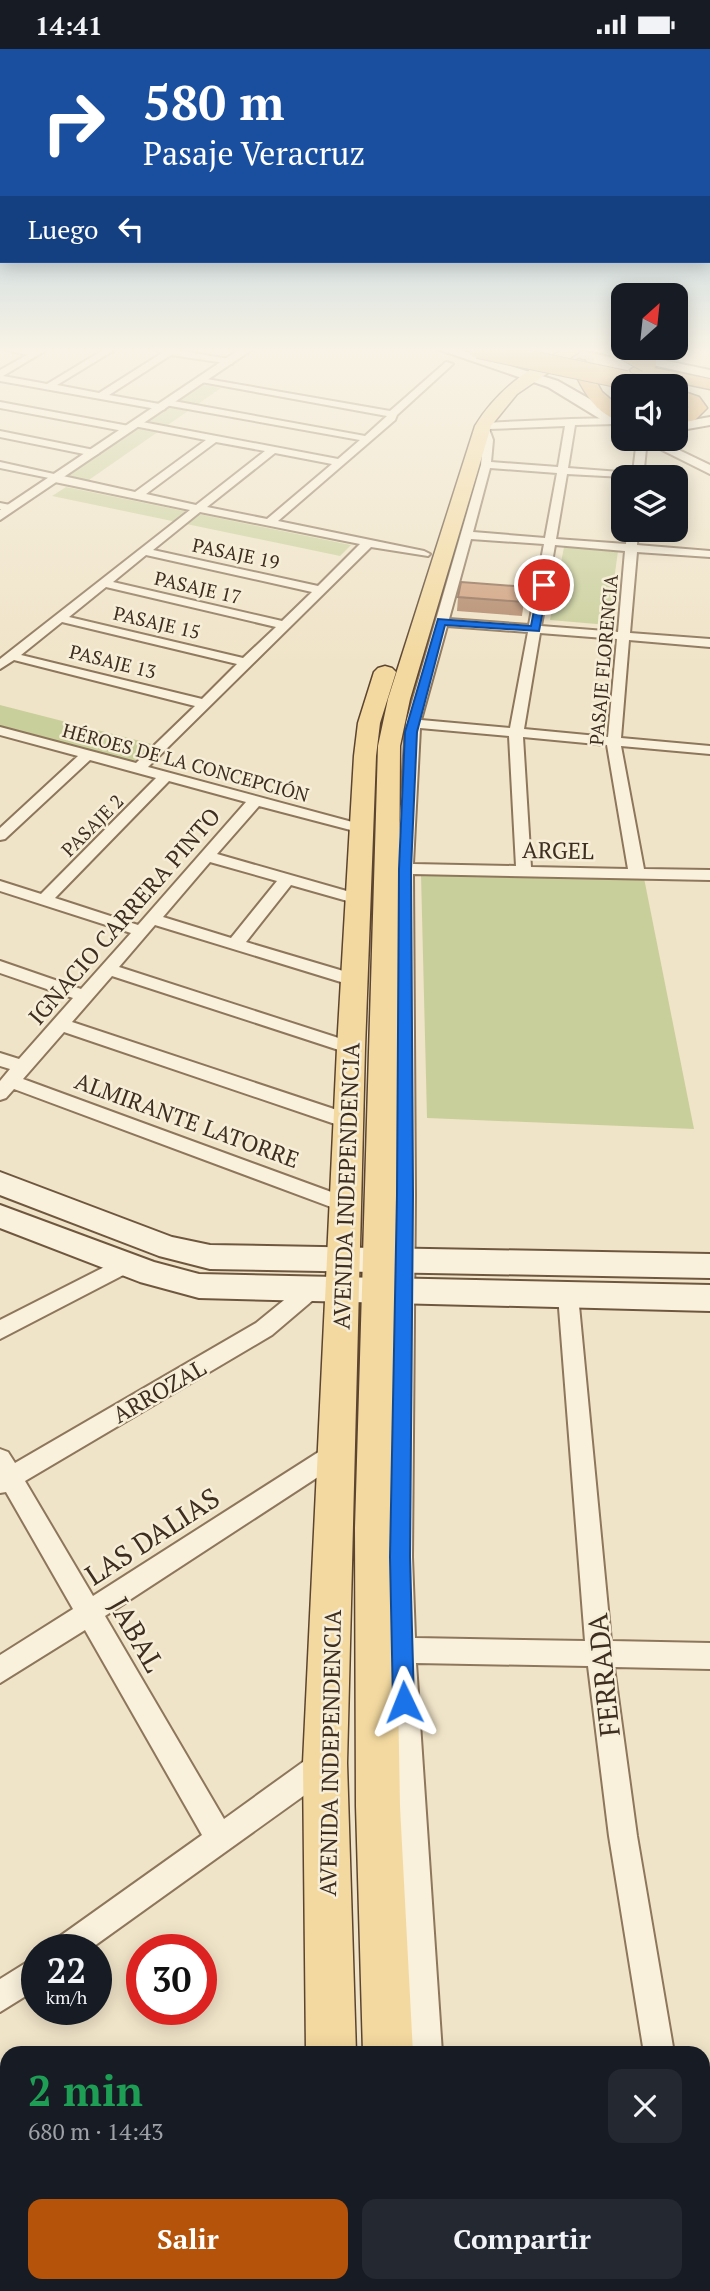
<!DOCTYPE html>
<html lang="es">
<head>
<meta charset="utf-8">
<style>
  body { margin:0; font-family:"PT Serif",serif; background:#242831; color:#f1f3f6; height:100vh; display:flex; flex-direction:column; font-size:26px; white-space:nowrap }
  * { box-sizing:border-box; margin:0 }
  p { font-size:23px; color:#9ea1a6 }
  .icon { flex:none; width:38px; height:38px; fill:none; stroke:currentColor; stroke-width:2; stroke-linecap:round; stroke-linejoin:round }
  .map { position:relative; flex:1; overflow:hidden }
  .sheet { position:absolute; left:0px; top:1997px; width:710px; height:247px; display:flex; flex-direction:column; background:#171b24; border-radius:21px 21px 0 0; box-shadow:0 4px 18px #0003 }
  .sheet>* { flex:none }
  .guide { position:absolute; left:0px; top:0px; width:710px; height:214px; box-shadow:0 4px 18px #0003; background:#1a4fa0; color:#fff; overflow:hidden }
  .needle { width:46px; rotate:27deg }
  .controls { position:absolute; left:611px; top:234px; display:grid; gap:14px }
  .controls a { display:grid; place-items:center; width:77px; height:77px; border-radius:14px; background:#171b24; box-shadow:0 4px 18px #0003; font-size:35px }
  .speed { position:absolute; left:21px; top:1885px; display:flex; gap:14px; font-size:35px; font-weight:700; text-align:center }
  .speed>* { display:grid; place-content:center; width:91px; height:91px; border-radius:50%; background:#171b24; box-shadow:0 4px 18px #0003; line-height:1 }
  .speed small { font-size:18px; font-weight:400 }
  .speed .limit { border:10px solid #d22; background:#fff; color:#111 }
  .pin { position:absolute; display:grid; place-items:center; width:60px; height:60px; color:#fff; margin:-30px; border:4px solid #fff; border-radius:50%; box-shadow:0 2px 7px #0007 }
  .me { position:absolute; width:77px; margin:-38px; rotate:358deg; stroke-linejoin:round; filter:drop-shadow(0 0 5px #0008) }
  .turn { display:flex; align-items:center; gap:24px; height:147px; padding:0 28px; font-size:32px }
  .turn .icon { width:91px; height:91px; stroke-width:2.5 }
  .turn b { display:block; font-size:49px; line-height:60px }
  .then { display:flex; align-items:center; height:66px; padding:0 28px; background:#0003; gap:14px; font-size:26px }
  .round { display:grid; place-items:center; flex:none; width:74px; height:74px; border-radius:14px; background:#242831 }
  .headline { display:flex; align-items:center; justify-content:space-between; height:119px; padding:0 28px }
  h1 { font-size:42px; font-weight:600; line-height:52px; color:#1e9e55 }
  .button { display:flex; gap:14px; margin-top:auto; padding:14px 28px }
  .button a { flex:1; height:80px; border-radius:14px; background:#b45309; color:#fff; font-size:28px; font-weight:600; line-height:80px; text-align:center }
  .button a+a { background:#242831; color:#f1f3f6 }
  .status { display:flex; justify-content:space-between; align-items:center; height:49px; padding:0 35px; background:#171b24; direction:ltr }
  .status svg { height:19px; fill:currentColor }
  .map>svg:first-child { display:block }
  .green { fill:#c9cf9b }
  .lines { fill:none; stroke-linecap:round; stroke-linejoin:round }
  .motorway-tunnel { stroke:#ccc0a6; stroke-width:18; stroke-dasharray:18 9; stroke-linecap:butt }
  .minor-casing { stroke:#8d765c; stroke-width:4 }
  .tertiary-casing { stroke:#8d765c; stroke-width:4 }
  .secondary-casing { stroke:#6f573f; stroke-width:4 }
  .primary-casing { stroke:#5b4430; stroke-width:3 }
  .motorway-casing { stroke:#5b4430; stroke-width:3 }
  .minor { fill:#faf1dc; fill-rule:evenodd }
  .tertiary { fill:#faf1dc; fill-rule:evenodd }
  .secondary { fill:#faf1dc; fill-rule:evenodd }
  .primary { fill:#f3d9a0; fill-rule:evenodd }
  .motorway { fill:#e0a458; fill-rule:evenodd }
  .motorway-bridge-casing { stroke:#5b4430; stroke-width:20; stroke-linecap:butt }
  .motorway-bridge { stroke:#e0a458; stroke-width:18 }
  .wall { fill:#b2896c }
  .building { fill:#cf9f7d; stroke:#916f58; stroke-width:2 }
  .route { fill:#1a73e8; stroke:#114b97; stroke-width:2 }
  .labels { text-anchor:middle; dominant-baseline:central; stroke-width:5; stroke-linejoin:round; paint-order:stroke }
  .far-street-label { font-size:19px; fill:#3d2e20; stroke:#f7eed8 }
  .street-label { font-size:23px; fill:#3d2e20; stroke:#f7eed8 }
  .near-street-label { font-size:28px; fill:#3d2e20; stroke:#f7eed8 }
</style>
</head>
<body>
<div class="status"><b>14:41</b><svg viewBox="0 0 49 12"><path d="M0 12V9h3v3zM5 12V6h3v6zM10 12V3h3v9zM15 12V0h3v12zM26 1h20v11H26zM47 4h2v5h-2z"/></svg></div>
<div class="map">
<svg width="710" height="2242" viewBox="0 0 710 2242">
  <rect width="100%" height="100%" fill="#f0e4c8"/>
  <path class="green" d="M201 335 221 339 86 433 64 429Z
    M66 438 351 496 340 507 52 447Z
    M564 498 618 502 608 576 550 571Z
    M0 656 152 695 131 715 0 681Z
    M421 826 644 829 694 1080 427 1069Z"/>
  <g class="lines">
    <path class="motorway-tunnel" d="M580 300 586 315"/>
    <defs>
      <path id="minor" d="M3 300H48L3 327 47 335 105 300H116L57 336 99 344 162 304 153 300H170L229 310 233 313 232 315 171 306 109 346 165 356V352L168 351 365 387 387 367 196 332 201 329 390 362 446 313 453 315 397 366 395 371 278 472 424 502 430 505 428 507 371 498 148 718 367 777 369 780 362 784 259 757 217 805 364 847 366 850 358 855 291 836 246 893 360 927 362 931 354 937 155 876 119 918 357 995 360 999 357 1003 351 1005 112 927 72 973 355 1067 357 1072 355 1077H341L64 983 23 1030 353 1151 356 1156 353 1161 346 1164 339 1161 14 1040 6 1049 0 1051V1032L10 1020 0 1017V1004L19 1010 73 949 0 924V912L81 940 131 884 0 842V832L41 845 156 729 90 711 5 790 0 791V779L78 707 0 686V678L136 714 195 657 14 611 0 620V610L190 461 50 432 49 429 0 419V413L135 443 206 391 134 377V373L137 372 338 410 360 391 165 356V360L162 361 0 332V321L27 306ZM216 393 265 402 196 456 146 445ZM275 404 332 415 267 470 207 458ZM200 463 360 495 318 537 153 501ZM146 506 312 543 282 572 113 533ZM106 538 276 578 243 609 69 568ZM62 573 237 615 202 650 21 606ZM169 732 246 753 138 876 55 849ZM210 813 277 832 231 889 163 868Z
        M0 353 129 377 134 380 129 383 0 359Z
        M571 370 616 369 621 372 616 375 575 376 568 419 633 424 637 390H647L643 429 567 425 556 490 626 495 627 481H638L637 496 710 502V508L637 503 630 584 710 590V598L629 591 621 689 710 697V705L621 697 644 820 710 821V831L413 825 415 1146 412 1508 415 1589 585 1592 558 1246 561 1240 568 1237 575 1240 578 1246 611 1592 710 1594V1620L614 1618 637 1787 674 2004H644L609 1787 588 1617 416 1614 442 2004H412L391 1653 388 1508 395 1146 397 820 406 674 481 416 483 391 478 377 483 374ZM565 377 558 418 491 413 493 391 489 380ZM490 419 557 424 545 489 473 483ZM471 490 544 495 529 576 449 570ZM555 496 625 502 618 583 541 577ZM447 577 528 583 510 679 421 671ZM540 584 617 590 608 688 524 680ZM420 679 509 687 516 817 413 815ZM523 688 607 696 628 820 531 818Z
        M0 382 94 401 99 404 94 407 0 388Z
        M0 454 15 457 16 459 11 462 0 460Z
        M126 1207 133 1209 136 1215 133 1221 0 1290V1271Z
        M312 1231 319 1234 322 1240 319 1246 272 1286 25 1432 93 1547 328 1397 336 1394 344 1397 347 1404 344 1411 105 1567 224 1770 314 1705 324 1702 334 1705 337 1715 334 1725 90 1900H52L56 1890 202 1786 85 1581 0 1634V1606L73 1560 6 1443 0 1444V1400L8 1403 15 1414 256 1274 305 1234Z
        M37 1907V1940L0 1963V1930Z
        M0 2020 7 2022V2056L0 2053Z
        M704 2110H710V2142H704Z
        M704 2219 710 2222V2242H687L686 2236H704Z
        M426 2236H460L461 2242H427Z"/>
      <path id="tertiary" d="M240 300H253L0 471V461Z
        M640 390H656L710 416V425Z"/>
      <path id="secondary" d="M437 300H457L558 332 623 369V378L602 371 548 338Z
        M583 300H610L710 321V329Z
        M710 368V376L676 382V374Z
        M0 1123 172 1188 210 1196 710 1205V1229L210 1220 159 1207 0 1146Z
        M0 1156 154 1213 199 1225 710 1236V1262L199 1249 140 1233 0 1179Z"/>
      <path id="primary" d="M564 300H583L517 345 491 377 410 650 400 697 395 1479 400 1757 413 2004H363L356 1757 355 1479 378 697 388 650 475 377C497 341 528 320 564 300Z
        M385 617 392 619 396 623 380 674 376 707 365 999 347 1714 356 2004H306L303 1714 337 999 354 707 358 674 374 623 378 619Z
        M309 2236H363L364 2242H308Z
        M374 2236H429L430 2242H374Z"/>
      <path id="motorway" d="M579 310 585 312 602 343 623 361V373C595 366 581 339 571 315Z
        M638 316 710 330V340L632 324 630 321Z
        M676 340 699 348 707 359 695 371 676 375V365L689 358 676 351Z"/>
    </defs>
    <use href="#minor" class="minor-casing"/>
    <use href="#tertiary" class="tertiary-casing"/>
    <use href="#secondary" class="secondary-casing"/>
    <use href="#primary" class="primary-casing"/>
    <use href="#motorway" class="motorway-casing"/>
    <use href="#minor" class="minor"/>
    <use href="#tertiary" class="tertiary"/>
    <use href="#secondary" class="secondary"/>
    <use href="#primary" class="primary"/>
    <use href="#motorway" class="motorway"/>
    <defs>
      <path id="motorway-bridge" d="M478 300 626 331
        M621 300 647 314"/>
    </defs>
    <use href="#motorway-bridge" class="motorway-bridge-casing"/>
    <use href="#motorway-bridge" class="motorway-bridge"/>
  </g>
  <path class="wall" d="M458 548 524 552 522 567 457 562Z"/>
  <path class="building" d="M461 533 526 538 523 553 458 548Z
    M509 2236H532L533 2242H509Z"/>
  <linearGradient id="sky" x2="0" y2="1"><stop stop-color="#8fbad6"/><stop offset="0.49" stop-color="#f8f3e6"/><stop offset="1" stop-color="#f8f3e6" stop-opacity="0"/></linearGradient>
  <rect width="710" height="614" fill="url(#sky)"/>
  <path class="route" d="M544 533 548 536 539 582 445 576 417 683 411 820 413 1146 410 1508 414 1653 411 1660 404 1663 396 1660 393 1653 390 1508 397 1146 399 820 405 683 438 570 531 577 539 536Z"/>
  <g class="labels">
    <g class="far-street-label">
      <text transform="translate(236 504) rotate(12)">PASAJE 19</text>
      <text transform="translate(198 538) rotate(13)">PASAJE 17</text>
      <text transform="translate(157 573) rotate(13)">PASAJE 15</text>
      <text transform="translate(603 611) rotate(-85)">PASAJE FLORENCIA</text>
      <text transform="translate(113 612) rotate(14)">PASAJE 13</text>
      <text transform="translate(186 713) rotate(15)">HÉROES DE LA CONCEPCIÓN</text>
      <text transform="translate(92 776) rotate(-45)">PASAJE 2</text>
    </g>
    <g class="street-label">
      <text transform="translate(558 801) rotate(1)">ARGEL</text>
      <text transform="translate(124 867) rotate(-49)">IGNACIO CARRERA PINTO</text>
      <text transform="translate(187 1071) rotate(20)">ALMIRANTE LATORRE</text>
      <text transform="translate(346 1137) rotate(-88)">AVENIDA INDEPENDENCIA</text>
      <text transform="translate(159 1342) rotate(-30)">ARROZAL</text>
      <text transform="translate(330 1704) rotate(-89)">AVENIDA INDEPENDENCIA</text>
    </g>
    <g class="near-street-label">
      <text transform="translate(152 1487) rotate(-33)">LAS DALIAS</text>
      <text transform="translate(137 1585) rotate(60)">JABAL</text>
      <text transform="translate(603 1626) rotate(-96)">FERRADA</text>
    </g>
  </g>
</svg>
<div class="controls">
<a><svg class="needle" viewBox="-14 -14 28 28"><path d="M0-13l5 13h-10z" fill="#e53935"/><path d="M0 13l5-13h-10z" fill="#9ea1a6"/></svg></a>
<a><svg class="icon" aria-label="sound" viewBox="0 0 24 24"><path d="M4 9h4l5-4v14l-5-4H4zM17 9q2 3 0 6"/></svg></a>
<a><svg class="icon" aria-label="layers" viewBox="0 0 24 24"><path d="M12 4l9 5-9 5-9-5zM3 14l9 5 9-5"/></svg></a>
</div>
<div class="speed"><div>22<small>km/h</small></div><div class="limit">30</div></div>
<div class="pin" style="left:544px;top:536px;background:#d93025"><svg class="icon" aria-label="arrive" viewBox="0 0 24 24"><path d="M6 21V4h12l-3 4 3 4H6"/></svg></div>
<svg class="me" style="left:404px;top:1653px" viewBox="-20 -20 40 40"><path d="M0-17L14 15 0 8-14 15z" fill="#1a73e8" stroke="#fff" stroke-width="4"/></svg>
<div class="guide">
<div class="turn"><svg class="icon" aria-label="right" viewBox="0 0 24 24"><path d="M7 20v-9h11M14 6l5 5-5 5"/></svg><div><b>580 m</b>Pasaje Veracruz</div></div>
<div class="then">Luego<svg class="icon" aria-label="left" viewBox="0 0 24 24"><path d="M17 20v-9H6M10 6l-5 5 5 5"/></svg></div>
</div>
<section class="sheet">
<div class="headline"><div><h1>2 min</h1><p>680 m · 14:43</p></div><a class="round"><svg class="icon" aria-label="close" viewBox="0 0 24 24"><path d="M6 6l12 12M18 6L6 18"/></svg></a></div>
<div class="button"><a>Salir</a><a>Compartir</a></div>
</section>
</div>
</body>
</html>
